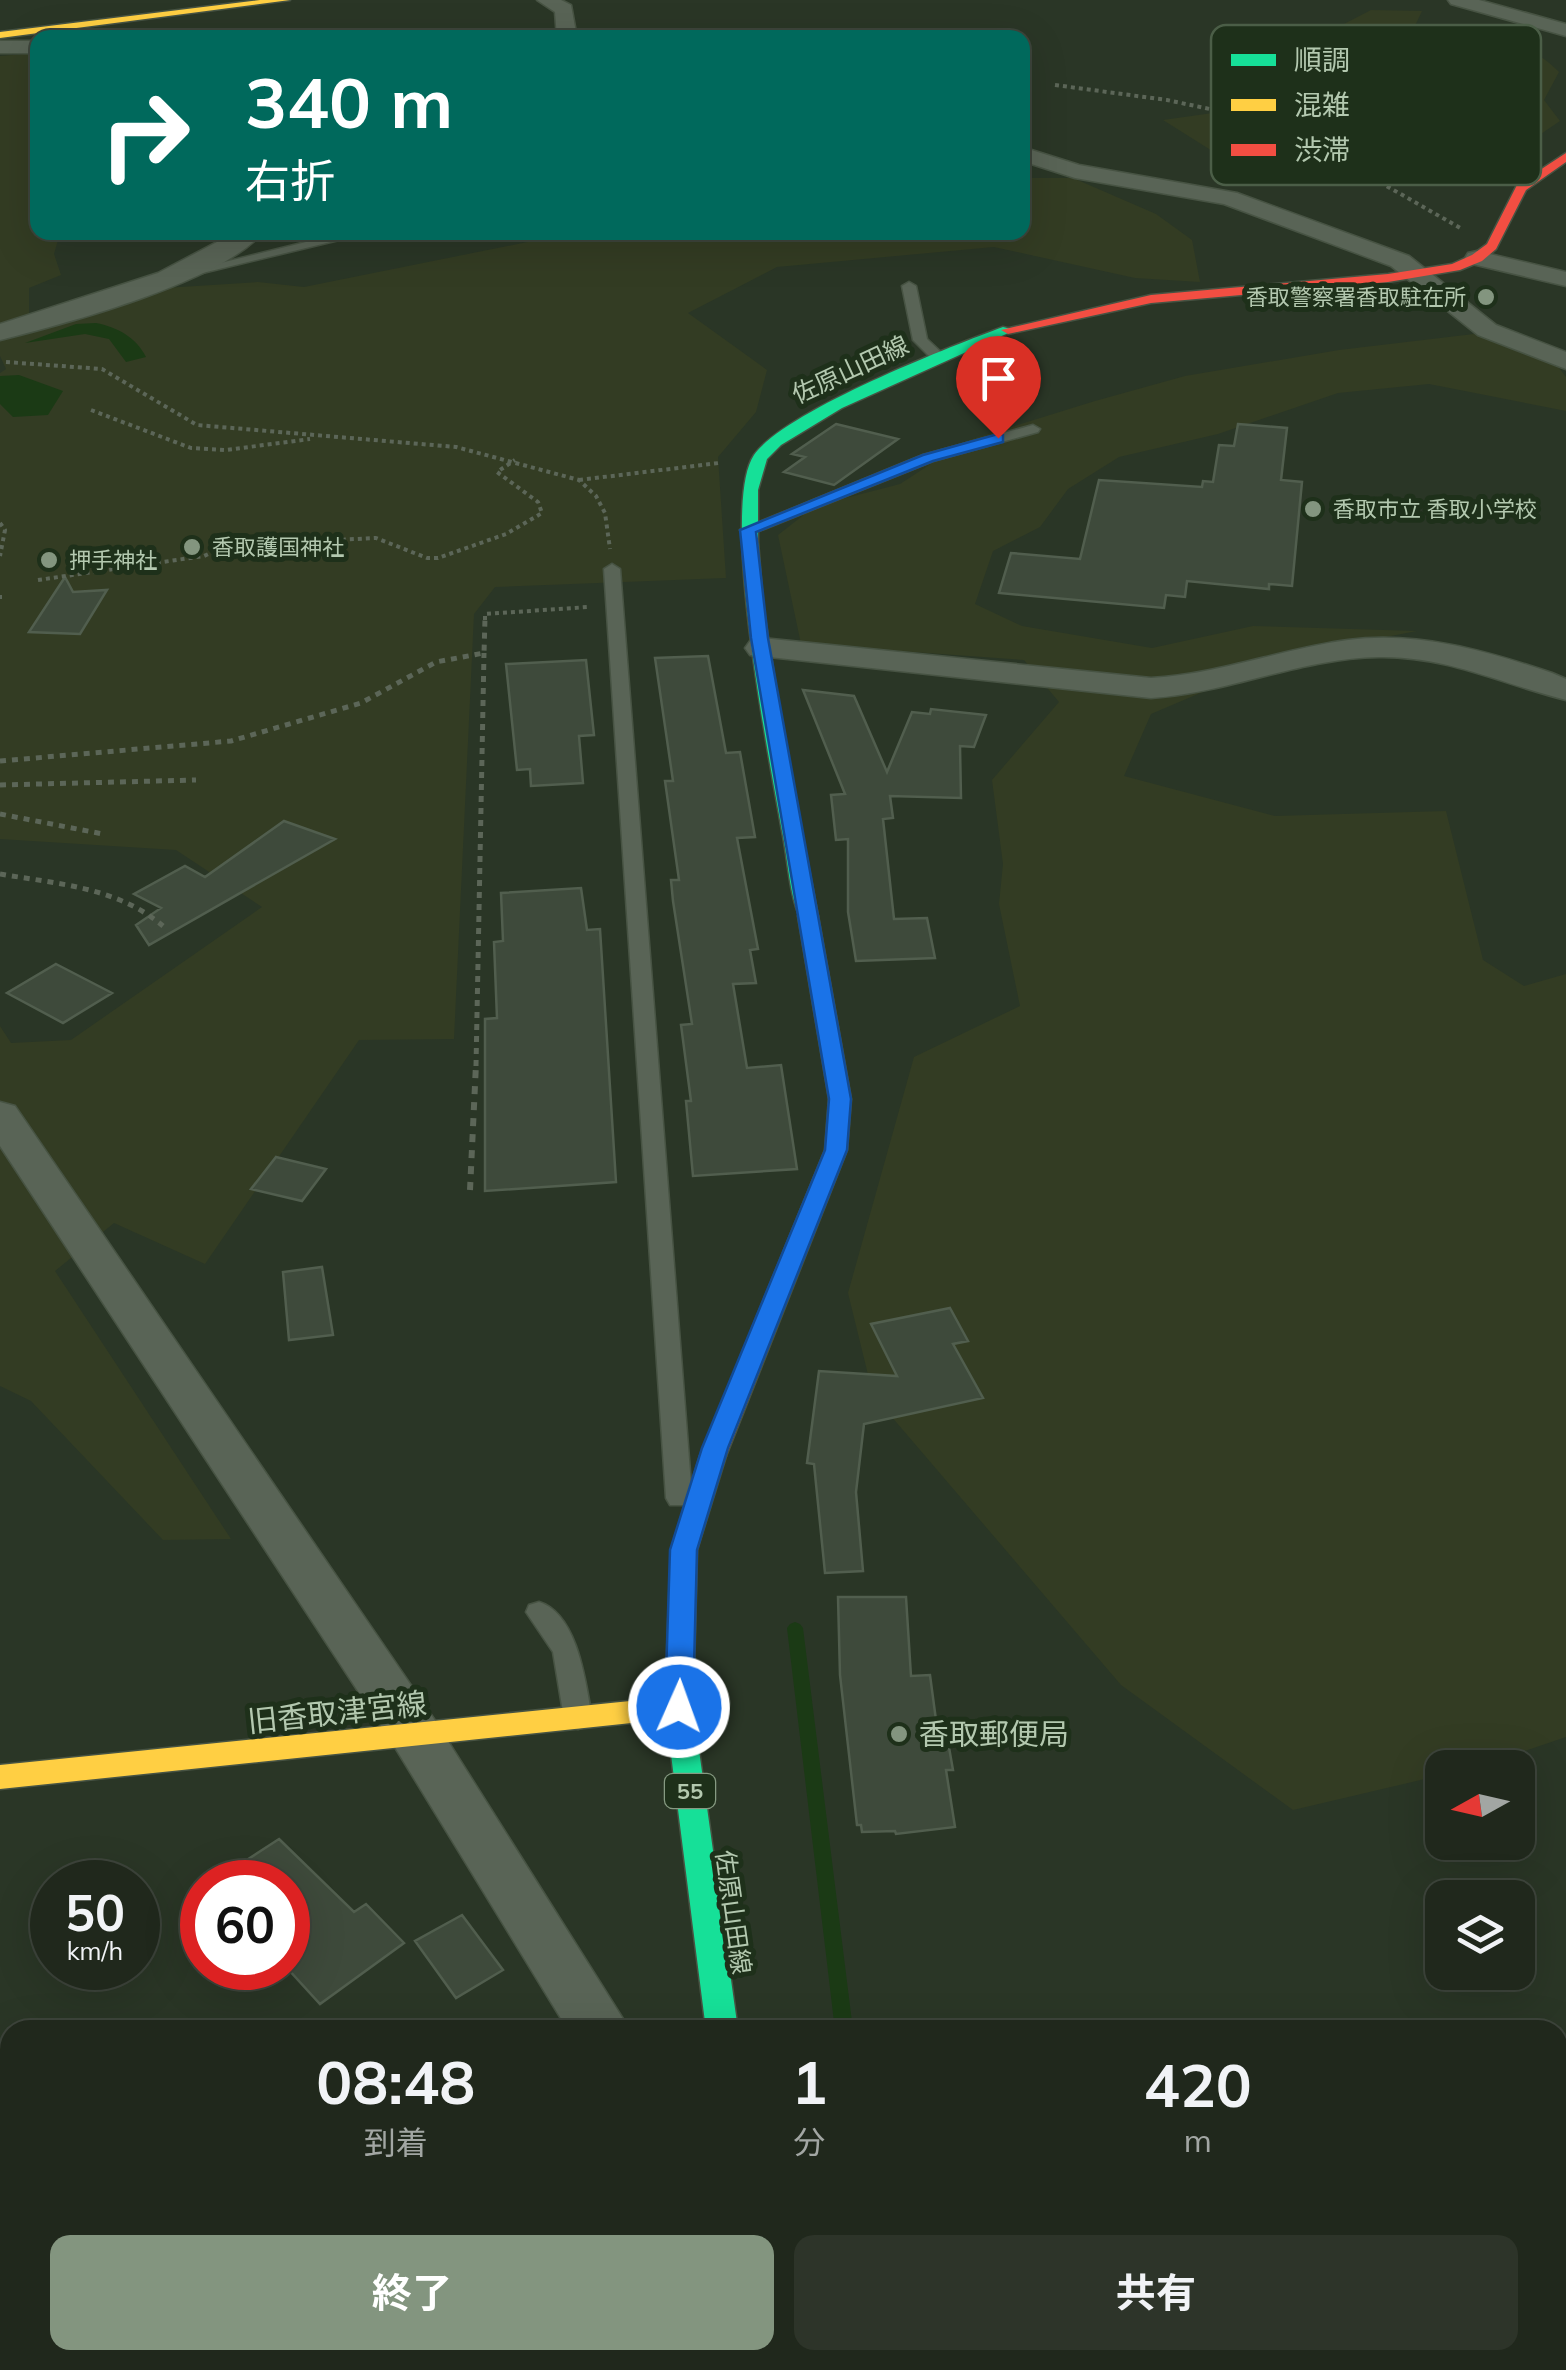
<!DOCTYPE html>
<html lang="ja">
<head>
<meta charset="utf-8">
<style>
  body { margin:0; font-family:Mulish,"Noto Sans JP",sans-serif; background:#2d3429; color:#f1f3f6; height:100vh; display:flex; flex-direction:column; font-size:38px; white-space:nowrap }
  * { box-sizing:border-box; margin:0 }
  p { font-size:32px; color:#a2a6a3 }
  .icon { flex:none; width:55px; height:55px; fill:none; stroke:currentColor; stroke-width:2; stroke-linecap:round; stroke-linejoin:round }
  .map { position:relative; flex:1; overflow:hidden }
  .panel { position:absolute; left:0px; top:2020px; width:1568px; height:350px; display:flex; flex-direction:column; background:#20281c; border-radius:30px 30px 0 0; box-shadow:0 10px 40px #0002,0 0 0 2px #3d443b }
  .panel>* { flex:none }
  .guide { position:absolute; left:30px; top:30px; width:1000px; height:210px; border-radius:20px; box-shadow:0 10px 40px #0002,0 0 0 2px #3d443b; background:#00695c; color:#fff; overflow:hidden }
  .needle { width:65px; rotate:262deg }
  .fabs { position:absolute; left:1425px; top:1750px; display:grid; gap:20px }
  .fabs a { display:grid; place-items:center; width:110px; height:110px; border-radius:20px; background:#20281c; box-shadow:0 10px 40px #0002,0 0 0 2px #3d443b; font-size:50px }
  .speed { position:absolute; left:30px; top:1860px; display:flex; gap:20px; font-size:50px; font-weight:700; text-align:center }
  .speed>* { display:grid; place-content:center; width:130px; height:130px; border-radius:50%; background:#20281c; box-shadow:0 10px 40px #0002,0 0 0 2px #3d443b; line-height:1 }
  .speed small { font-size:25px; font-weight:400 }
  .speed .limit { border:15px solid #d22; background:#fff; color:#111 }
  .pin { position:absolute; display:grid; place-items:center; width:85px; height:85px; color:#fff; margin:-102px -42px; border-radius:50% 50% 50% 0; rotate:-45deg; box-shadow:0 0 10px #0007 }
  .pin .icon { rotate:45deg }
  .me { position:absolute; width:110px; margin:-55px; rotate:2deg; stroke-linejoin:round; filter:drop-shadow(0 0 8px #0008) }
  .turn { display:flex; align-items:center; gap:35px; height:210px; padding:0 50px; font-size:45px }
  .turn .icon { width:130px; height:130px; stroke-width:2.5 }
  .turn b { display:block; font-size:70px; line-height:85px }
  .eta { display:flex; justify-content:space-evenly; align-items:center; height:170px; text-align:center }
  .eta b { font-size:60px; font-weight:700; line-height:70px }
  .action { display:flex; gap:20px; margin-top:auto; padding:20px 50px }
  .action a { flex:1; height:115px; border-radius:20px; background:#83957f; color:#fff; font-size:40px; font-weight:700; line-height:115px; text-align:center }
  .action a+a { background:#2d3429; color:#f1f3f6 }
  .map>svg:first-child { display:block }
  .green { fill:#333c23 }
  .water { fill:#1b3a15 }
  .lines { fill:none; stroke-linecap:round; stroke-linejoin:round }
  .stream { fill:#1b3a15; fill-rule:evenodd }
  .building { fill:#3e4a3b; stroke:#515e4e; stroke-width:2.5 }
  .lane-casing { stroke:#475343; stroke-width:3 }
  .street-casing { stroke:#475343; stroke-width:3 }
  .fast-casing { stroke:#475343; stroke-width:3 }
  .slow-casing { stroke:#475343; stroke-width:3 }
  .jam-casing { stroke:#475343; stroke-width:3 }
  .path-far2 { stroke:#5c6658; stroke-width:4; stroke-dasharray:4 4; stroke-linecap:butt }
  .path-far1 { stroke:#5c6658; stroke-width:5; stroke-dasharray:6 6; stroke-linecap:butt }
  .path { stroke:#5c6658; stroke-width:6; stroke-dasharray:8 8; stroke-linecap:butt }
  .lane { fill:#596456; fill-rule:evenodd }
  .street { fill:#596456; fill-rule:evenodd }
  .fast { fill:#16e098; fill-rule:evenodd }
  .slow { fill:#ffcf43; fill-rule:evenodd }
  .jam { fill:#f24e42; fill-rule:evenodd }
  .route { fill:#1a73e8; stroke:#114b97; stroke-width:2.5 }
  .poi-dot { fill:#83957f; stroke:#1e301a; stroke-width:4 }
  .labels { text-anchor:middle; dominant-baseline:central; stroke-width:10; stroke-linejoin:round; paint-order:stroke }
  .far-poi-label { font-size:22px; fill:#b3c8af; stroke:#1e301a; text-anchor:start }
  .shield { fill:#1e301a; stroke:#869a82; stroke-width:2.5 }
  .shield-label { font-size:22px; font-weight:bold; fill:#b3c8af }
  .street-label { font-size:25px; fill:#b3c8af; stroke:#1e301a }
  .near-street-label { font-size:30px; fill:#b3c8af; stroke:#1e301a }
  .near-poi-label { font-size:30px; fill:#b3c8af; stroke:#1e301a; text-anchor:start }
  .key { fill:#1e301a; stroke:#4b5e47; stroke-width:2.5 }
  .key-label { font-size:28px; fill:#b3c8af }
</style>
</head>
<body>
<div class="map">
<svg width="1566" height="2370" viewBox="0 0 1566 2370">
  <rect width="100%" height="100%" fill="#2a3626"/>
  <path class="green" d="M1371 10 1422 11 1402 53C1426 57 1457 68 1481 65 1520 61 1523 36 1559 72L1544 100 1560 121 1529 142 1504 140 1482 75H1417L1332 93 1350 155 1328 185 1267 172 1217 154 1163 120 1255 107 1311 41Z
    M37 53 38 232 60 233 54 254 61 275 29 288V315L164 288 258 282 304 287 572 233 1022 232 1023 178H1073L1156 214 1192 240 1200 282 1135 278 994 247 777 267 688 313 767 370 756 412 718 457 726 578 495 587 474 614 454 1039 359 1040 205 1264 114 1223 55 1271 231 1539 163 1540 31 1401 0 1386V1026L11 1043 71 1040 262 907 176 850 0 839V373L6 369 0 356V56Z
    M1474 334 1553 360 1566 377V411L1429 384 1338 393 1218 434 1119 457 1068 489 1040 527 993 551 975 604 1022 626 1152 648 1253 626 1417 631 1287 656 1151 714 1124 776 1275 816 1446 811 1483 960 1524 986 1566 974V1737L1484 1765 1442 1768V1775L1293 1810 1121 1685 873 1395 848 1293 914 1057 1020 1006 999 904 1003 864 992 780 1059 702 1024 660 801 644 778 535 815 506 900 484 966 441 1095 401 1185 376 1339 350Z"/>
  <path class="water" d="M96 323C117 327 136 337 146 357L126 362 109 339 85 334 25 343 76 324Z
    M19 375 63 391 48 415 13 417 0 404V376Z"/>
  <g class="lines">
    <path class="stream" d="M795 1622 800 1624 803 1628 853 2030H835L787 1628 790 1624Z
      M1012 2360H1033L1038 2370H1017Z"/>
  </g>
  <path class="building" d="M836 424 898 439 834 485 784 472 805 457 792 454Z
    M1238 424 1287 428 1281 480 1302 482 1292 586 1269 584V589L1187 581 1185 597 1166 595 1164 608 999 593 1011 553 1080 559 1099 480 1202 487 1203 481 1213 482 1219 445 1234 446Z
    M65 577 73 592 107 590 80 634 29 632Z
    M708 656 726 753 740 752 755 837 737 838 758 949 750 950 756 983 733 984 747 1068 781 1065 797 1169 693 1176 686 1101H691L681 1025 692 1024 673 901 671 880H679L665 781H673L655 658Z
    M586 660 594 735 579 736 583 783 531 786 530 769 517 770 506 664Z
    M803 690 854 696 887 772 912 712 930 714 931 709 986 715 974 747 960 746 961 798 890 796 893 818 883 819 894 919 927 918 935 958 856 961 848 912V839L836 840 831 795 845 794Z
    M284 821 335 839 149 945 136 925 161 908 134 894 185 866 205 877Z
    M581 888 587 930 600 929 616 1182 485 1191V1019L497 1018 494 942 503 941 501 893Z
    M56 964 112 993 63 1023 7 993Z
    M276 1157 326 1169 302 1201 251 1189Z
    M322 1267 333 1335 289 1340 283 1272Z
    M950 1308 968 1341 953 1344 983 1398 864 1424 856 1492 863 1571 825 1573 814 1464 807 1463 819 1371 897 1376 871 1324Z
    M838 1597H906L911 1676 930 1675 936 1720 944 1719 953 1770H946L955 1827 896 1834 895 1831 862 1832 861 1825H857L840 1675Z
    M279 1839 354 1912 366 1904 404 1943 320 2004 288 1969V1882H213Z
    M462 1915 503 1970 456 1998 415 1941Z"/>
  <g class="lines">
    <defs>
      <path id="lane" d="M347 232H372L186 277 180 273Z
        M909 282 916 286 927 339 944 355V361H934L913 340 902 286Z
        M1033 425 1040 429 1038 432 933 461 754 533 740 530 923 455Z
        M612 564 620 569 692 1498 688 1505H670L666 1498 604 569Z
        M539 1602C578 1614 586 1684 592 1718L588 1726 578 1729 568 1726 564 1718 553 1652 526 1612 529 1605Z"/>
      <path id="street" d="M537 0H561L571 5 577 38H557L555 12Z
        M1448 0H1479L1566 24V36L1451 4Z
        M0 41H38V53H0Z
        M1022 147 1079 165 1237 193 1409 256 1496 325 1566 352V369L1478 335 1391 266 1224 204 1075 178 1022 161Z
        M236 232H263C222 282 64 324 0 340V324L158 273Z
        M1477 251 1566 272V286L1468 263 1465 258 1468 253Z
        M761 638 1151 678C1219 674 1281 649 1348 640 1418 631 1487 651 1552 673L1566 679V700C1502 684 1447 656 1379 657 1302 658 1228 693 1151 698L750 655 745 648 750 641Z
        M0 1102 15 1106 434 1719 630 2030H568L396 1749 0 1146Z"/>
      <path id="fast" d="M1003 327 1015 330 842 408 781 445 767 459 758 490V542L763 606 786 751 818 916 815 920H801C789 895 788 859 782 831 770 763 719 507 754 455 785 411 949 347 1003 327Z
        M713 1447 722 1450 726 1456 697 1550 693 1707 738 2030H706L665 1707 671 1550 700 1456 704 1450Z
        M786 2360H821L825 2370H790Z"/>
      <path id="slow" d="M260 0H290L0 38V32Z
        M679 1696 689 1699 693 1707 689 1715 679 1718 0 1789V1765Z"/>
      <path id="jam" d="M1566 153V162L1526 190 1496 249 1482 261 1460 270 1388 282 1151 303 1008 334 1001 330 1151 295 1388 274 1452 264 1472 255 1487 244 1517 185Z
        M808 910 818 916 851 1099 847 1150 726 1456 722 1462H704L700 1456 825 1150 829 1099 798 916Z"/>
    </defs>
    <use href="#lane" class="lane-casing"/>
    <use href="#street" class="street-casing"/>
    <use href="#fast" class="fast-casing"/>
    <use href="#slow" class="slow-casing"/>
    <use href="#jam" class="jam-casing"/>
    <path class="path-far2" d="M1055 85 1167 100 1276 123 1462 229
      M6 362 102 369 197 425 456 447 579 480 596 496 605 513 610 549
      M91 410 191 448 226 450 310 439
      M579 480 719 463
      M0 523 5 530 0 556
      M214 546 376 538 427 558H438L506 534 542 513 538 502 497 472 515 460
      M38 580 204 556 222 548
      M0 595V602
      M485 620V614L588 607"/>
    <path class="path-far1" d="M0 761 231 741 361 703 436 662 484 653 485 618
      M0 785 196 780
      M0 814 103 834
      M0 874C58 884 117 887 163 926
      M476 1066 484 653"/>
    <path class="path" d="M470 1190 476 1064"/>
    <use href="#lane" class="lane"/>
    <use href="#street" class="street"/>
    <use href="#fast" class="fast"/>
    <use href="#slow" class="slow"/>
    <use href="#jam" class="jam"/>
  </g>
  <path class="route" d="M998 434 1003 435V442L933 461 756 532 768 638 851 1099 847 1150 728 1448 697 1550 693 1707 689 1715 679 1718 669 1715 665 1707 670 1550 702 1448 825 1150 829 1099 751 638 740 530 923 455Z"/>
  <g class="poi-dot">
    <circle cx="1486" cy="297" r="10"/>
    <circle cx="1313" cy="509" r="10"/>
    <circle cx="192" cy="547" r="10"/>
    <circle cx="49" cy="560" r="10"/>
    <circle cx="899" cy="1734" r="10"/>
  </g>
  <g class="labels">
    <g class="far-poi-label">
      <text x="1466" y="297" text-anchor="end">香取警察署香取駐在所</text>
      <text x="1333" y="509">香取市立 香取小学校</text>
      <text x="212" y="547">香取護国神社</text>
      <text x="69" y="560">押手神社</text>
    </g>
    <rect class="shield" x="665" y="1774" width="50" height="34" rx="8"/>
    <g class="shield-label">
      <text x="690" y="1791">55</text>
    </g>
    <g class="street-label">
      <text transform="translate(850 369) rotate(-25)">佐原山田線</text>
      <text transform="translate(734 1912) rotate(82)">佐原山田線</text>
    </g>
    <g class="near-street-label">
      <text transform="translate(337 1712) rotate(-6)">旧香取津宮線</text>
    </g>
    <g class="near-poi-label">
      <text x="919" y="1734">香取郵便局</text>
    </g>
  </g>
  <rect x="1211" y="25" width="330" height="160" rx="15" class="key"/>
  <rect x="1231" y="54" width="45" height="12" fill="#16e098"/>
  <rect x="1231" y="99" width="45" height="12" fill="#ffcf43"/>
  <rect x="1231" y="144" width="45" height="12" fill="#f24e42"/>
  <g class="key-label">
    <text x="1294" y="70">順調</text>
    <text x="1294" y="115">混雑</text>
    <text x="1294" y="160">渋滞</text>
  </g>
</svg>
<div class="fabs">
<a><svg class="needle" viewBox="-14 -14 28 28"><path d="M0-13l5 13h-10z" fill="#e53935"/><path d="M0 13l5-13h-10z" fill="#a2a6a3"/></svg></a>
<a><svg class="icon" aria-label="layers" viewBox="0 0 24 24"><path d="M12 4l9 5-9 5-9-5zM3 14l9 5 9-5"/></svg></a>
</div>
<div class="speed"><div>50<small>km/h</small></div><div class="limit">60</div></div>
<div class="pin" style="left:998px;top:438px;background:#d93025"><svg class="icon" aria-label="arrive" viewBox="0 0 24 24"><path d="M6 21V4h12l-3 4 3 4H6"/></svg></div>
<svg class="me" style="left:679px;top:1707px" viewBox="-20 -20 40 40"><circle r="17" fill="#1a73e8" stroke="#fff" stroke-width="3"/><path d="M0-11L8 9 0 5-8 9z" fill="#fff"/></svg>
<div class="guide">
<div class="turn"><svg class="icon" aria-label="right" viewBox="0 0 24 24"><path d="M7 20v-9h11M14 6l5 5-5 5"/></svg><div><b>340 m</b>右折</div></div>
</div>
<section class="panel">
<div class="eta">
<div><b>08:48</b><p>到着</p></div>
<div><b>1</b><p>分</p></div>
<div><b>420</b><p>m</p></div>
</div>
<div class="action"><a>終了</a><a>共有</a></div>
</section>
</div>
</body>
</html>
